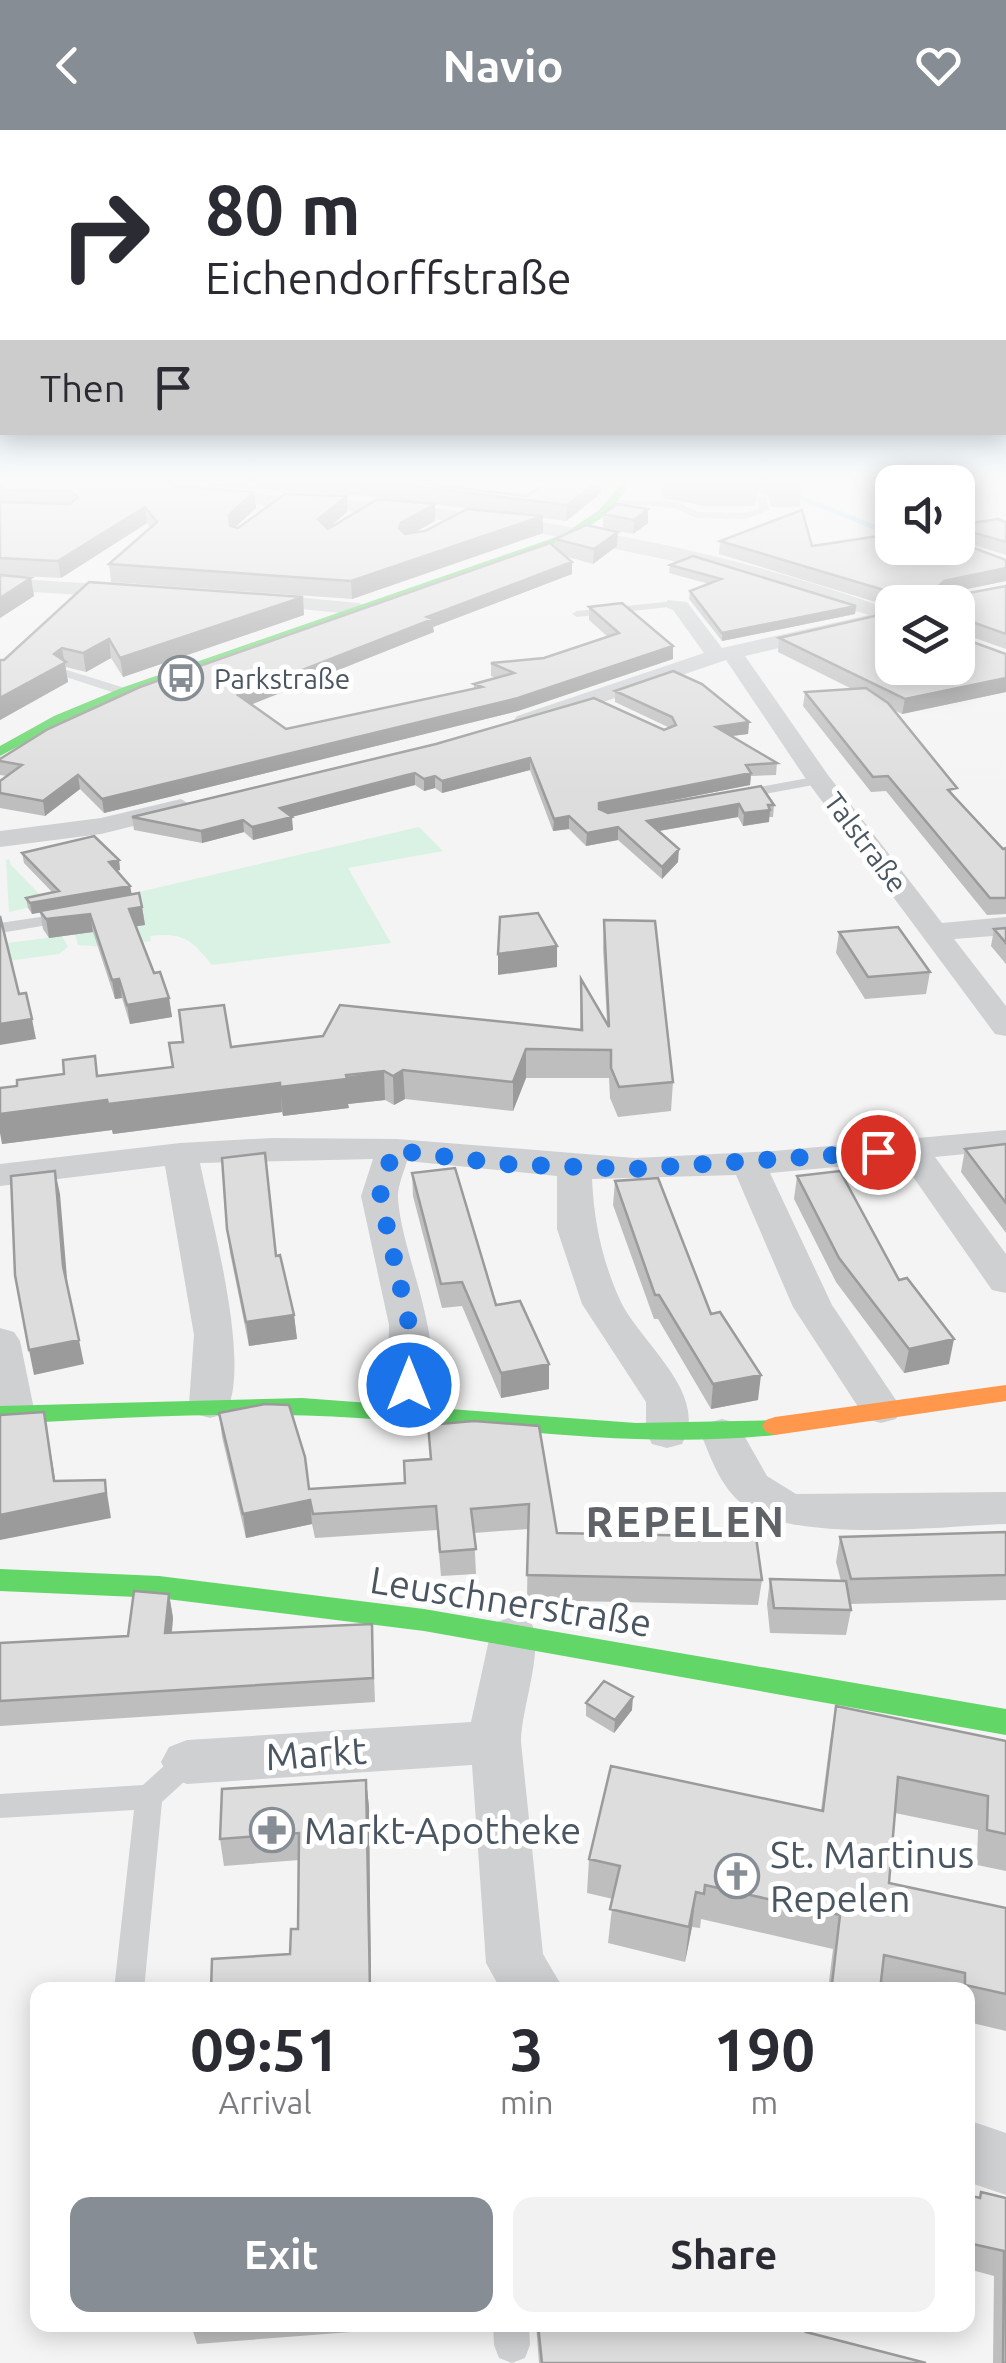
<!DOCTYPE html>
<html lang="en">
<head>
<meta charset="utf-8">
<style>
  body { margin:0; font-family:Ubuntu,sans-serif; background:#f2f2f3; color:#2b2b33; height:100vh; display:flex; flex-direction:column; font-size:38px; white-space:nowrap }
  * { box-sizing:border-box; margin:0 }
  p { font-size:32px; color:#7c7c81 }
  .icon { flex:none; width:55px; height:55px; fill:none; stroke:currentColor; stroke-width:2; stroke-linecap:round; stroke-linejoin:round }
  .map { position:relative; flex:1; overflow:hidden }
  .side { position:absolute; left:30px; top:1852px; width:945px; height:350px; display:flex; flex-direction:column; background:#fff; border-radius:20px; box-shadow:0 5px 25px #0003 }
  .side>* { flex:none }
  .banner { position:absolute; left:0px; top:0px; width:1008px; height:305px; box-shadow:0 5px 25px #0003; background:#fff; color:#2b2b33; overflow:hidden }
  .controls { position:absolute; left:875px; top:335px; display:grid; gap:20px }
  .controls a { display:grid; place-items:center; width:100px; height:100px; border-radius:20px; background:#fff; box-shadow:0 5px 25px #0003; font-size:50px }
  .pin { position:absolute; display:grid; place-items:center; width:85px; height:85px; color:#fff; margin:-42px; border:5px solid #fff; border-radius:50%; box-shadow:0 2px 10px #0007 }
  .me { position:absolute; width:110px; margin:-55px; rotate:0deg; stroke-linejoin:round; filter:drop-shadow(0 0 8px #0008) }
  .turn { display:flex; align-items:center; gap:35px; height:210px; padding:0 40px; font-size:45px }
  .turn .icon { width:130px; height:130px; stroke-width:2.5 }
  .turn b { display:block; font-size:70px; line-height:85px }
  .then { display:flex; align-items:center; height:95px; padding:0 40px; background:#0003; gap:20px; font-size:38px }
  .eta { display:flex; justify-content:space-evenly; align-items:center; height:170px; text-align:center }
  .eta b { font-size:60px; font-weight:700; line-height:70px }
  .action { display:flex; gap:20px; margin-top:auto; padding:20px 40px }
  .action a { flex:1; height:115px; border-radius:20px; background:#868d94; color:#fff; font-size:40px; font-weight:700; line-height:115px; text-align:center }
  .action a+a { background:#f2f2f3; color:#2b2b33 }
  header { display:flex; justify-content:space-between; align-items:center; height:130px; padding:0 40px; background:#868d94; color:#fff; font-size:45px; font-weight:700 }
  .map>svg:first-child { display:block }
  .green { fill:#d9f2e3 }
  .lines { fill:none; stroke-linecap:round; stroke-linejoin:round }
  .stream { stroke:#aee2f0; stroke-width:5 }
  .lane { fill:#ced0d2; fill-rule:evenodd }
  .street { fill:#ced0d2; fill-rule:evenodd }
  .fast { fill:#63d668; fill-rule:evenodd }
  .slow { fill:#ff974d; fill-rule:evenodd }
  .wall { fill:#bebebf; fill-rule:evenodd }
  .shaded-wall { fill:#9b9b9b }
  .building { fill:#ddddde; stroke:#9b9b9b; stroke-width:2.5 }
  .route { stroke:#1a73e8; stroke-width:18; stroke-dasharray:0 32.4 }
  .labels { text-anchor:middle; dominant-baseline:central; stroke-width:10; stroke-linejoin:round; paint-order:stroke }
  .far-poi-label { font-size:28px; fill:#4a5661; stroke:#fff; text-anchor:start }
  .far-street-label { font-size:28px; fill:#4a5661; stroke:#fff }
  .near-street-label { font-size:38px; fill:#4a5661; stroke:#fff }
  .near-poi-label { font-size:38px; fill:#4a5661; stroke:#fff; text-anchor:start }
  .district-label { font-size:42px; font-weight:bold; letter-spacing:2.5px; fill:#5f6368; stroke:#fff }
</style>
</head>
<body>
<header><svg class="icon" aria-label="back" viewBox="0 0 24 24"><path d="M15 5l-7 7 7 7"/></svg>Navio<svg class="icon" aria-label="heart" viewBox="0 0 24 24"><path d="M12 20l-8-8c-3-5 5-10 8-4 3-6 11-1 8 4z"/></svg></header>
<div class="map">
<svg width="1006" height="2233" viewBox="0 0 1006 2233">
  <rect width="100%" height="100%" fill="#f4f4f4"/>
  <path class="green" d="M419 697 443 721 348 738 391 813 212 835C191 809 183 802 150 806L151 811 105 817 78 815 75 804 130 764Z
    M9 729 11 735 48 773 9 782 6 730Z
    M62 806 68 817 59 824 0 832V814Z"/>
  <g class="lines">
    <path class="stream" d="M791 364 892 404"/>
    <path class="lane" d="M727 359 766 368 769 380 746 389 696 388 675 378 607 373 612 370 677 372 698 382 745 383 759 379V372L727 363Z
      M674 471 678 472V476L577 487 572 484 577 481Z
      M67 540 128 559 130 562 124 566 63 546 61 544Z
      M819 646 826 650 824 653 738 669 731 665 738 661Z
      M67 783 75 788 72 791 0 803V793Z
      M187 1620 197 1624 201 1632 197 1640 162 1672 144 1860H114L134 1680 0 1688V1664L143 1655 177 1624Z
      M493 2195H529L530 2215 525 2228 512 2233 499 2228 494 2215Z"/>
    <path class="street" d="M204 362C436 370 673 400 892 480V492L745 526 828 645 942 793 1006 787V805L954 809 1006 876V906L995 904 810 655 726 530 533 596 525 598 513 591 517 586 704 523 673 480 667 478V470L687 472 722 518 869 485 725 442 534 402 403 385 198 371 195 367Z
      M0 448 132 456 142 462 132 468 0 460Z
      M252 463 359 473 369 479 359 485 245 473 242 469Z
      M181 669 194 677 190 682 101 704 0 717V701L101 688Z
      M1006 1000V1020L935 1027 1006 1124V1163L992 1160 902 1031 770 1043 832 1175 902 1279 896 1289 881 1293 866 1289 793 1177 736 1045 592 1049C594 1092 602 1130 620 1170 639 1212 711 1264 682 1314L667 1318 652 1314 646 1303V1272L582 1174 557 1099V1046L407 1031C404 1042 397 1057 398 1069 403 1135 457 1227 418 1292L403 1296 388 1292 382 1282 388 1255 389 1195 361 1066 373 1029 200 1033C211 1089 253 1238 225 1284L210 1288 195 1284 189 1274 194 1205 165 1036 0 1056V1034L180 1013 272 1008 397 1009 635 1028 774 1021Z
      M0 1198 14 1202 20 1211 35 1284 29 1294 14 1299 0 1295Z
      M722 1289 737 1293 767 1346 796 1364 1006 1362V1394C941 1396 796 1414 745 1376 722 1360 711 1329 701 1304L707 1293Z
      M514 1486 531 1492C545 1519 521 1578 521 1612L543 1824 564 1860H501L486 1833 472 1635 187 1654 169 1647 161 1632 169 1617 187 1610 471 1592 490 1505 497 1492Z
      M968 1990 1006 2003V2065L968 2052Z"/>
    <path class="fast" d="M622 353H632L606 385 570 409 134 563 64 592 0 626V616L54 586 124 557 562 405 598 381Z
      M302 1268 636 1293 784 1290 788 1296 784 1302 775 1305C635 1320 498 1296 358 1288 239 1280 119 1288 0 1294V1276Z
      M0 1439 159 1446 424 1479 1006 1579V1605L424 1501 159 1468 0 1461Z"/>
    <path class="slow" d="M1006 1255V1271L775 1305 766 1302 762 1296 766 1290 775 1287Z"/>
  </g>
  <path class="wall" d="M0 353H470L462 358 527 366 545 353H601V363L566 391 543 388V403L352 469 111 452 109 434 150 397 147 393 61 448 0 445 31 448 34 466 0 488ZM182 355 368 366 424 373 328 399 347 382V366L238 398 235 397 256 378 254 362 181 356ZM435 374 478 380 425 401 413 403 435 391Z
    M662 353H796L802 355 800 377H772L767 364 757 361 755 376H704L663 368Z
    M648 379V393L633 404 603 398V384Z
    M1006 392V425L958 410V395Z
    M555 409 617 416 593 434 565 426 572 432V444L433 497 434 502 251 574 286 599 474 559V554L496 548 491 546V533L544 528 608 507 589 490V477L673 516V529L518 581 104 683 80 659 45 686 0 678V651L7 646 0 645V629L555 418Z
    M720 411 812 416 1006 451 948 463 958 465 1006 456V519L958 502 959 507 1006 524V562L902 584 894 580 956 668 1003 719 1006 718V784L987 785 886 661 871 662 803 576 805 562 852 559 778 522 779 508 958 472H892V477L719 424Z
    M670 435 856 476 855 484 722 511 689 469 690 461 709 454 669 443Z
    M89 452 304 485 123 547 111 528 86 542 66 537 68 552 0 590V530H4Z
    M615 561 749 592 748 604 732 606 777 633 776 645 751 646 750 655 607 683 761 656 774 675 773 687H769V692L743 696 738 687 659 701 678 732 662 749 618 710 586 716 569 699 553 701 530 640 442 663 435 658 424 661 415 655 403 658 291 687 293 700 253 710 244 702 202 713 134 700 132 687 664 600 670 598 615 572Z
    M22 723 119 730 120 740 117 741 130 756 132 765 142 777 145 795 136 796 154 843 169 868 172 887 130 894 122 868 115 869 93 802 49 808 43 799 40 782 32 784 28 778 26 768 52 762 24 733Z
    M604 790 673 952 671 981 618 987 610 968 609 948H526L513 981 405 969 394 975 385 970 348 974 349 978 283 986 282 982 113 1004 112 1000 2 1014 98 946 173 937 231 917 580 900 581 849 607 892 603 818Z
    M1006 798V834L991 816 994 799Z
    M839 802 930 842 926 864 865 869 836 823Z
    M1006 1015V1103L961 1042 965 1019Z
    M412 1043 496 1175 549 1234V1259L501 1268 462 1176 442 1178 413 1066Z
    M797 1046 899 1150 949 1234 904 1243 836 1152 794 1069Z
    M615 1051 711 1184 758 1270 711 1279 658 1189H654L613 1075Z
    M227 1099 276 1126 294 1185 297 1209 249 1216 230 1123Z
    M219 1283 309 1359 405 1353 430 1329 428 1295 474 1291 557 1403 762 1450 758 1475 527 1470 528 1399 474 1403 476 1444 441 1446 437 1400 315 1408 312 1394 246 1408 222 1307Z
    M1006 1402V1470L850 1474 851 1480 846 1505 770 1503 767 1474 770 1449 841 1451 836 1432 840 1407Z
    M169 1464 173 1488 172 1503 372 1494 375 1572 0 1596V1513L128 1506Z
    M586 1573 632 1580 614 1603 586 1586Z
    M836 1576 1006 1611V1741L977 1735 978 1700 895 1683 889 1753 1006 1778V1901L968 1892V1860H828L833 1819 701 1789 700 1798 692 1797 685 1832 608 1813 613 1769 587 1763 589 1729 821 1680 830 1611Z
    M366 1650 369 1677 371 1860H211L290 1824 298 1799 299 1730 224 1736 220 1709Z
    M981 2062 1006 2068V2233H993L994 2146 968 2139V2065L979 2068Z
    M191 2195H377V2200L197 2214Z
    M536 2195H807L806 2202 926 2233H539Z"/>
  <path class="shaded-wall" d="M444 353H470L457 361 440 356Z
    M595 353H601V363L566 391 567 375Z
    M254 362 256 378 230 402 229 385Z
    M347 366V382L319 406 318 389Z
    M435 374V391L401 410 399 398 401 393Z
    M145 377 147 393 61 448 58 431Z
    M648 379V393L633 404 634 390Z
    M543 386V403L352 469 351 451Z
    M618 402 617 416 593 434 594 419Z
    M572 432V444L433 497 434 502 240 579 238 565 427 487Z
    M1006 438V451L942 464 937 470 939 456 944 451Z
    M31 448 34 466 0 488V468Z
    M303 467 304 485 123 547 120 528Z
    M856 476 855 484 722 511V503Z
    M109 509 111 528 86 542 83 523Z
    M673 516V529L518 581 104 683 102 669Z
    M62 518 68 552 0 590V568Z
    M1006 548V562L902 584 905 569Z
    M749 592 748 604 715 608 716 597Z
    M530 628V640L442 663V651Z
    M415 643V655L280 690V678Z
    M751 643 750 655 598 685 599 673Z
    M78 645 80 659 45 686 43 671Z
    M435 646V658L424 661V649Z
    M739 674 738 687 647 703V691Z
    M770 680 769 692 743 696 744 683Z
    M569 686V699L553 701 554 689Z
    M292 687 293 700 253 710 252 697Z
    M243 690 244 702 202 713 201 701Z
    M618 697V710L586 716 587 703Z
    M679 719 678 732 662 749V737Z
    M119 730 120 740 111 742 109 732Z
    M130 756 132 767 32 784 30 773Z
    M142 777 145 795 132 797 129 779Z
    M90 784 93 802 49 808 46 789Z
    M557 816V837L498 845V824Z
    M119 849 122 868 115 869 112 850Z
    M169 868 172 887 130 894 127 875Z
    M32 889 36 909 0 915V894Z
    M526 919V948L513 981V952Z
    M95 926 99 955 280 953 282 982 113 1004 112 1000 2 1014 0 1003V984Z
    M403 940 405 969 394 975 393 946Z
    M384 941 385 970 348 974 349 978 283 986 280 957Z
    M55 1041 60 1064 68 1160 63 1136Z
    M294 1185 297 1209 249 1216 246 1192Z
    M954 1209 949 1234 904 1243 909 1219Z
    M79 1210 84 1234 34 1245 29 1220Z
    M549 1234V1259L501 1268V1243Z
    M761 1245 758 1270 711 1279 713 1254Z
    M44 1282 59 1373 105 1350 111 1388 0 1410V1385L54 1351Z
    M310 1370 312 1394 246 1408 243 1384Z
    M169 1464 173 1488 169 1527 165 1503Z
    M633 1567 632 1580 614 1603 615 1590Z
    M366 1650 369 1677 371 1860H370Z
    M696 1762 692 1797 685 1832 689 1797Z"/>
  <path class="building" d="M0 353H172L174 356 254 362 229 385 230 396 238 398 285 364 347 366 318 389 328 399 378 369 435 374 401 393 399 398 405 404 425 401 467 379 543 386 351 451 109 434 157 392 145 377 58 431 0 428V372L70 374 78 367 70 361 0 360Z
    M389 353H444L440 356 527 366 545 353H595L567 375Z
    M700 353H754L757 354H706Z
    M773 353H796L802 355H774Z
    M617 374 648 379 634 390 603 384Z
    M802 380 812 416 892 404V418H958V412L1006 430V438L944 451 939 456 940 461 958 465 1006 456V504L961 488 958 490V472H896L897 464 720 411Z
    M998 389 1006 392V412L958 398V395Z
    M586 395 618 402 594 419 555 409Z
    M550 413 572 432 427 487 433 489 238 565 286 599 482 557 474 554 514 543 491 533 544 528 619 503 589 477 622 473 673 516 518 568 102 669 78 645 43 671 0 663V651L22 635 0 631V629L48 599 140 557Z
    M693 426 856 476 722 503 690 461 721 449 670 435Z
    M0 445 31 448 0 468Z
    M89 452 303 467 120 528 109 509 83 523 62 518 54 524 66 532 0 568V530H4Z
    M892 482V538H958V498L959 507 1006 524V548L905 569 779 508Z
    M673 541 702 554 749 592 716 597 777 633 746 635 751 643 599 673V679L608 683 761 656 774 675H768L770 680 744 683 739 674 647 691 679 719 662 737 618 697 587 703 569 686 554 689 530 628 442 651 435 646 424 649 415 643 403 646 280 678 292 687 252 697 243 690 201 701 132 687 436 614 594 568 664 600 676 595 672 587 615 561Z
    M866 558 888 573 957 658 948 660 1003 719 1006 718V768H990L888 646 873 647 805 562Z
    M94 706 119 730 109 732 130 756 30 773 26 768 59 761 22 723Z
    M139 763 142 777 129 779 154 843 160 842 169 868 127 875 119 849 112 850 90 784 46 789 40 781Z
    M538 783 557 816 498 824 500 787Z
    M0 786 19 864 26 863 32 889 0 894Z
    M604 790 655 791 673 952 619 957 611 938V920L526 919 513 952 403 940 393 946 384 941 346 945 347 949 280 957V953L108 974 107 970 0 984V958L17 956V950L64 944 63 930 95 926 97 946 173 937 169 913 183 912 179 880 224 875 231 917 323 906 340 875 582 900 581 849 609 897Z
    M898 797 930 842 868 847 839 802Z
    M1006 798V813L994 799Z
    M1005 1014 1006 1015V1073L965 1019Z
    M265 1023 276 1126 280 1125 294 1185 246 1192 227 1099 222 1028Z
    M455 1038 496 1175 520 1171 549 1234 501 1243 462 1152 441 1154 412 1043Z
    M55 1041 63 1136 79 1210 29 1220 15 1145 11 1046Z
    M840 1041 899 1150 907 1148 954 1209 909 1219 839 1128 797 1046Z
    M658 1048 711 1184 720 1182 761 1245 713 1254 659 1165H655L615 1051Z
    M265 1274 289 1275 305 1327 309 1359 405 1353 404 1331 431 1329 428 1295 474 1291 539 1296 557 1403 756 1407 762 1450 527 1445 529 1374 471 1379 476 1419 440 1422 436 1376 313 1384 310 1370 243 1384 219 1283Z
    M44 1282 54 1351 105 1350 106 1363 0 1385V1285Z
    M1006 1402V1445L851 1449 840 1407Z
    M770 1449 846 1451 851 1480 774 1478Z
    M134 1461 169 1464 165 1503 372 1494 373 1548 0 1571V1513L128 1506Z
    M604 1551 633 1567 615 1590 586 1573Z
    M836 1576 1006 1611V1704L987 1700 988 1666 898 1647 889 1753 1006 1778V1864L965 1855V1843L884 1825 880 1860H856L832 1854 840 1785 705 1755 704 1764 696 1762 689 1797 610 1779 620 1736 589 1729 611 1636 823 1681Z
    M366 1650 370 1860H211L212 1829 290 1824 291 1799H298L299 1703 220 1709 222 1659Z
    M981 2062 1006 2068V2233H1003L1004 2121 968 2113V2065L980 2068Z
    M538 2195H807L806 2202 926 2233H542Z"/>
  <linearGradient id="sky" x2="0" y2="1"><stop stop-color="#91c6eb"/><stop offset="0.53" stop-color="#fafafa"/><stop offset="1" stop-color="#fafafa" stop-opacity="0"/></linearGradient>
  <rect width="1006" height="665" fill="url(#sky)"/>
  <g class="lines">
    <path class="route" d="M409 1255V1194L380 1066 393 1020 504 1034 634 1039 878 1022"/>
  </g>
  <defs>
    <symbol id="bus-ring" viewBox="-11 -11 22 22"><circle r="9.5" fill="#fff" stroke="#868d94" stroke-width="1.5"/><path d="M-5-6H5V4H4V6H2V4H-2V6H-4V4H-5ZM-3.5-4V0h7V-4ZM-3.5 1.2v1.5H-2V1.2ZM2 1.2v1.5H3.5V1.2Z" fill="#868d94"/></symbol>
    <symbol id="pharmacy-ring" viewBox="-11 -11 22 22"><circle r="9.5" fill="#fff" stroke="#868d94" stroke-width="1.5"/><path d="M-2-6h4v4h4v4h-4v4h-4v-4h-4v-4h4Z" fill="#868d94"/></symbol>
    <symbol id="church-ring" viewBox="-11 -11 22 22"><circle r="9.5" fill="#fff" stroke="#868d94" stroke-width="1.5"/><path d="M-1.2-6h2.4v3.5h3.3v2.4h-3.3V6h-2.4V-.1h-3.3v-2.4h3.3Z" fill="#868d94"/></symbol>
  </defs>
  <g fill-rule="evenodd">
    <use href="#bus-ring" x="156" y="523" width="50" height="50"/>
    <use href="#pharmacy-ring" x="247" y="1675" width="50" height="50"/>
    <use href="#church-ring" x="712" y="1721" width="50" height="50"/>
  </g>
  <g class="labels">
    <g class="far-poi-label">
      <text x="214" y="548">Parkstraße</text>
    </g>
    <g class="far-street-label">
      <text transform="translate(866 712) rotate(53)">Talstraße</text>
    </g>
    <g class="near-street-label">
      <text transform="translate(511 1471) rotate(9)">Leuschnerstraße</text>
      <text transform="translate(316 1623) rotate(-4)">Markt</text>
    </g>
    <g class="near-poi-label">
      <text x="304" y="1700">Markt-Apotheke</text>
      <text x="770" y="1724">St. Martinus<tspan x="770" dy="44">Repelen</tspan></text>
    </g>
    <g class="district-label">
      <text x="686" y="1391">REPELEN</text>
    </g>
  </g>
</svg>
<div class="controls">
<a><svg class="icon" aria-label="sound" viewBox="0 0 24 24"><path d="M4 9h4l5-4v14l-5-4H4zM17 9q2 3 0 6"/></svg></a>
<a><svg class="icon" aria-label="layers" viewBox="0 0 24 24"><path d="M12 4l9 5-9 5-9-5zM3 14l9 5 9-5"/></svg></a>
</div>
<div class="pin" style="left:878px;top:1022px;background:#d93025"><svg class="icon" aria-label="arrive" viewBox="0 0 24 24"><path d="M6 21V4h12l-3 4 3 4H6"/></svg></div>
<svg class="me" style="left:409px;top:1255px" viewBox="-20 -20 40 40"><circle r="17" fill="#1a73e8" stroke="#fff" stroke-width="3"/><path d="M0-11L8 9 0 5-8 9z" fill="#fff"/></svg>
<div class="banner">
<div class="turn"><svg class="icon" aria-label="right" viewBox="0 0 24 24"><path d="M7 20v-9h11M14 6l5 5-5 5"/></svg><div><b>80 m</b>Eichendorffstraße</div></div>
<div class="then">Then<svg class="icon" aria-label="arrive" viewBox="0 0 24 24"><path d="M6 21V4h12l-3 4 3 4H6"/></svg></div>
</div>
<section class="side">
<div class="eta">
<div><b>09:51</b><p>Arrival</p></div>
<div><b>3</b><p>min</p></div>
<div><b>190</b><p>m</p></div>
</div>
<div class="action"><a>Exit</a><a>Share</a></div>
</section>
</div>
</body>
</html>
